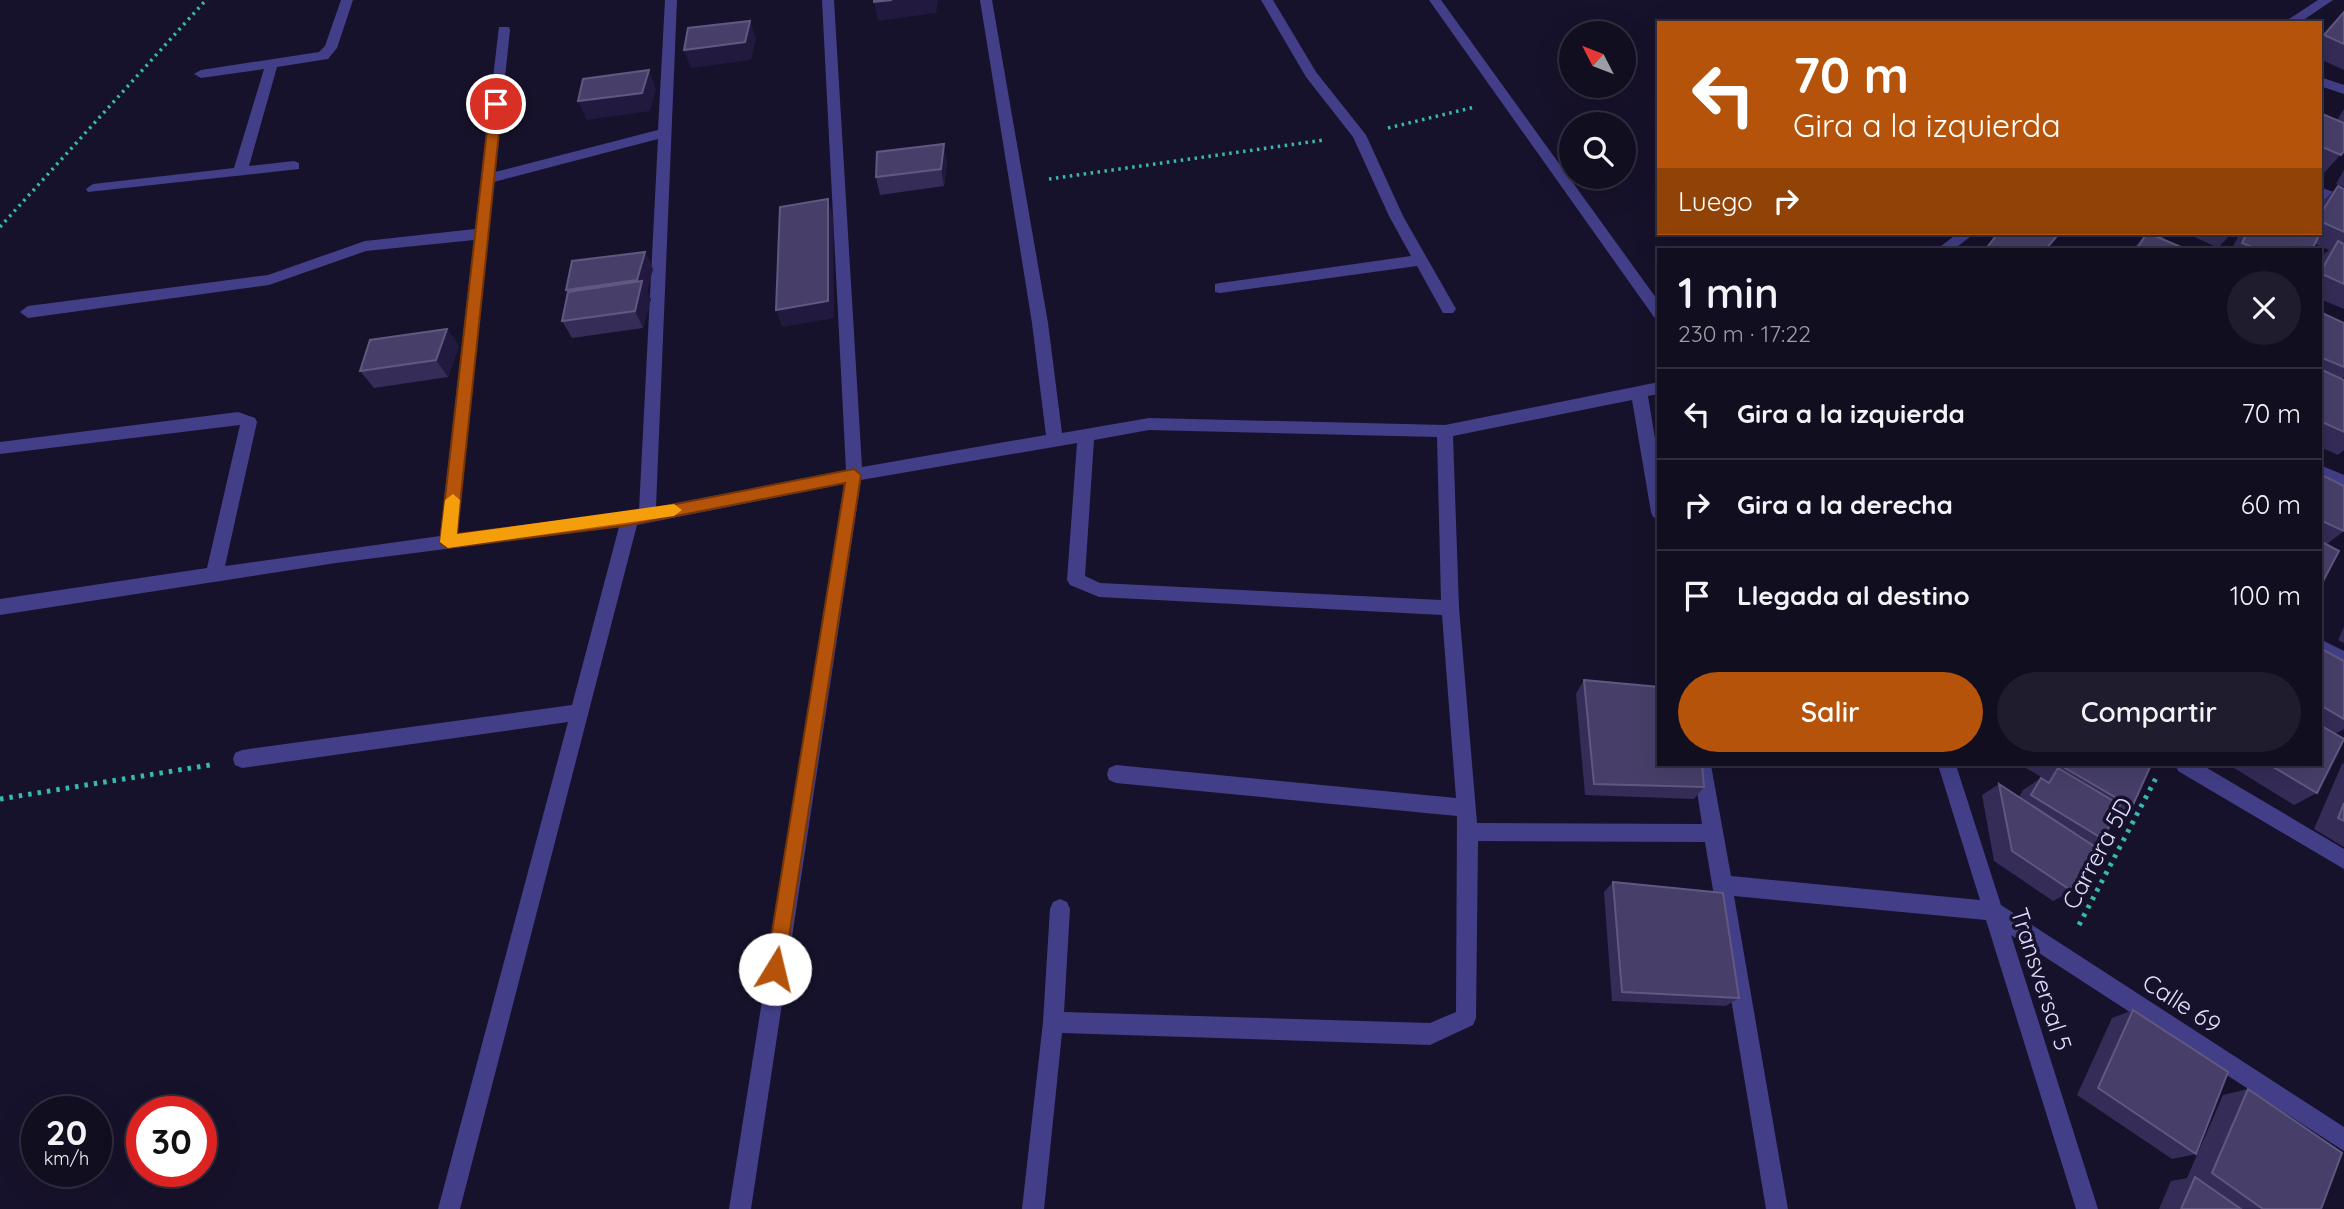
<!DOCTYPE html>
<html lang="es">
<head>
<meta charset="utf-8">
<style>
  body { margin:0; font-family:Quicksand,sans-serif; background:#1e1c2d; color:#f1f3f6; height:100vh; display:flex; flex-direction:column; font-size:26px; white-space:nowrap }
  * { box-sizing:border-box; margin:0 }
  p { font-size:23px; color:#9c9ca5 }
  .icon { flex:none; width:38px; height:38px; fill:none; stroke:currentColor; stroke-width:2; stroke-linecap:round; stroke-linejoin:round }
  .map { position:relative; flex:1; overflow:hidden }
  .drawer { position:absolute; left:1657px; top:248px; width:665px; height:518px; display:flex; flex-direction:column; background:#110e20; border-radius:0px; box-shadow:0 7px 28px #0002,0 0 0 2px #302e3e }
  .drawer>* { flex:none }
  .guide { position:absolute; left:1657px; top:21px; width:665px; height:214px; border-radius:0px; box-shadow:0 7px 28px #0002,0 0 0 2px #302e3e; background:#b45309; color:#fff; overflow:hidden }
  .needle { width:46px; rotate:312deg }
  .controls { position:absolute; left:1559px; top:21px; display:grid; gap:14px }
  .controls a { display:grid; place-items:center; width:77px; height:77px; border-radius:50%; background:#110e20; box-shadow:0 7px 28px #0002,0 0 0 2px #302e3e; font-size:35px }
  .speed { position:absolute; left:21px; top:1096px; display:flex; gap:14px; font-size:35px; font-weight:700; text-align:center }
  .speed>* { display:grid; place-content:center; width:91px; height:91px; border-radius:50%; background:#110e20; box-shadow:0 7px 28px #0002,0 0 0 2px #302e3e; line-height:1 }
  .speed small { font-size:18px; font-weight:400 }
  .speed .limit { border:10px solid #d22; background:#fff; color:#111 }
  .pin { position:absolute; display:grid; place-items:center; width:60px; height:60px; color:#fff; margin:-30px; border:4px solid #fff; border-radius:50%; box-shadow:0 2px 7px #0007 }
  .me { position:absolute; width:77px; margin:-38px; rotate:9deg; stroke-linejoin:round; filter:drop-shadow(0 0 5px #0008) }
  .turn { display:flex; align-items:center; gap:24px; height:147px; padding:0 21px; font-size:32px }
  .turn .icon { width:91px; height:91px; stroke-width:2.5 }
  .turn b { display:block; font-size:49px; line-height:60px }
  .then { display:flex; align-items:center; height:66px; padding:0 21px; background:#0003; gap:14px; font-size:26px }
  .round { display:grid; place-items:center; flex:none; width:74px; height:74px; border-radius:37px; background:#1e1c2d }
  .summary { display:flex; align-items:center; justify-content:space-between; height:119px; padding:0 21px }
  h1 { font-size:42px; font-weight:600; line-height:52px }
  .button { display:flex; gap:14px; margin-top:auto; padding:14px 21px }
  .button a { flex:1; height:80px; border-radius:42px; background:#b45309; color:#fff; font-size:28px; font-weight:600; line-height:80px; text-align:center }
  .button a+a { background:#1e1c2d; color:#f1f3f6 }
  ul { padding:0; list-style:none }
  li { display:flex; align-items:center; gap:21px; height:91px; padding:0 21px; border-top:2px solid #302e3e }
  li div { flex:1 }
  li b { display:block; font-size:26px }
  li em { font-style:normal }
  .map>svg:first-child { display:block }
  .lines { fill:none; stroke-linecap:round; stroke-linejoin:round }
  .path-far1 { stroke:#36b9b1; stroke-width:3.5; stroke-dasharray:2.5 4.5; stroke-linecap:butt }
  .path { stroke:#36b9b1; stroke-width:5; stroke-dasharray:3.5 6; stroke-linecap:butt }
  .minor { fill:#423f88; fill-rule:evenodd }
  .wall { fill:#352c58 }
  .shaded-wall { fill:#211a3e }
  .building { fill:#473f69; stroke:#605881; stroke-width:2 }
  .route { fill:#b45309; stroke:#753606; stroke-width:2 }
  .slow { fill:#f59e0b }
  .labels { text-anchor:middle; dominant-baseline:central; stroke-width:7; stroke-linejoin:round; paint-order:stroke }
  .street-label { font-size:24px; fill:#e1ddfe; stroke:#17122b }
</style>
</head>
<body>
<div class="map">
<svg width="2344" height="1209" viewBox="0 0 2344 1209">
  <rect width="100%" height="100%" fill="#17122b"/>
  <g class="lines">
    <path class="path-far1" d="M1388 128 1475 107
      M1049 179 1324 140
      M0 227 206 0"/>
    <path class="path" d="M0 799 210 765
      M2079 925 2156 778"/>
    <path class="minor" d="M341 0H353L337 48 328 59 277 67 249 166 294 161 299 163V169L88 192 86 189 93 184 234 168 264 69 201 78 194 74 201 70 319 52 325 46Z
      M665 0H677L656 507 846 470 822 0H834L862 467 1046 435 1032 323 980 0H992L1048 323 1062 433 1149 418 1445 425 1659 382V394L1648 396 1659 463V519L1653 517 1651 512 1632 400 1453 436 1459 608 1477 823 1702 824 1693 765H1711L1731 876 1980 900 1938 765H1956L2001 905 2344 1127V1151L2011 935 2098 1209H2076L1986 920 1734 896 1788 1209H1766L1705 842 1478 841 1476 1018 1473 1025 1430 1045 1062 1033 1044 1209H1022L1043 1022 1050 909 1053 902 1060 899 1067 902 1070 909 1064 1012 1430 1023 1456 1012 1457 816 1116 783 1109 780 1107 774 1109 768 1116 765 1456 798 1442 615 1099 597 1070 585 1067 580 1077 443 861 480 751 1209H729L844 484 637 525 460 1209H438L568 722 242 768 235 765 233 759 235 753 242 750 572 705 619 527 336 563 0 615V599L207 568 240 425 0 454V442L238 412 255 418 257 422 225 566 440 536 474 240 366 251 269 285 28 318 20 312 28 306 268 275 365 241 475 229 499 27H509L510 30 495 172 658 130ZM658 139 639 510 457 534 494 182ZM1149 430 1437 437 1441 600 1100 583 1085 576 1094 440Z
      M1261 0H1273L1316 72 1366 135 1403 216 1456 309 1453 313H1443L1417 266 1220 293 1215 292V284L1220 283 1411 256 1389 216 1353 137 1306 77Z
      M1429 0H1441L1659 302V319L1654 317Z
      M2318 0H2333L2299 23H2283Z
      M2320 77 2344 85V94L2320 86Z
      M2320 187 2344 196V207L2320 198Z
      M1958 233H1975L1953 250H1936Z
      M2135 233H2154L2185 250H2166Z
      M2320 465 2344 475V489L2320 479Z
      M2320 639 2344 651V668L2320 656Z
      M2176 765H2202L2344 849V869L2178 771Z"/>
  </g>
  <path class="wall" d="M2344 12V70L2320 59V39Z
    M2344 109V151L2324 173 2320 171V113L2337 120Z
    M947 162 944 186 880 195 876 177Z
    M2344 170V187L2336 184Z
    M2338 186 2344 189V309L2320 299V258L2329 250 2315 244 2312 250H2231L2240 233H2320V204Z
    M2147 233 2188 250H2132Z
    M2186 233H2232L2218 248Z
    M645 252 653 269 647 291 651 299 643 328 572 338 562 321Z
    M2320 312 2344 323V377L2342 379 2344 380V450L2338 455 2320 447Z
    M447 329 459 346 448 377 374 388 360 371Z
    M2320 474 2344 531 2327 544 2320 587Z
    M2344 627V643L2338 640Z
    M2320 648 2344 661V729L2335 734 2317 793 2294 805 2229 765H2320Z
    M1584 680 1704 787 1694 799 1585 795 1576 694Z
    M2344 763V847L2314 829 2342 764Z
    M2021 765H2151L2132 807 2114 817 2103 839 2093 845 2072 891 2053 901 1994 861 1982 795 1999 784 2019 797 2023 790 2041 778 2042 779 2043 778Z
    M1613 882 1739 998 1726 1006 1612 1001 1604 892Z
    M2133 1010 2196 1154 2172 1159 2077 1095 2112 1018Z
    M2248 1089 2321 1209H2159L2171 1181 2187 1178 2223 1095Z"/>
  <path class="shaded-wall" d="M892 0H938L936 13 878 21 874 2Z
    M750 21 756 39 751 60 691 68 684 50Z
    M649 70 656 89 650 111 587 120 578 101Z
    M944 144 947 162 944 186 941 169Z
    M828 199 833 217 834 318 782 327 776 310Z
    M645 252 653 269 647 291 651 299 643 328 635 311 576 307 566 290Z
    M447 329 459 346 448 377 436 360Z"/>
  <path class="building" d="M874 0H892L874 2Z
    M2344 12V44L2324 35Z
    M750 21 745 42 684 50 688 28Z
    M649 70 642 93 578 101 583 79Z
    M2320 113 2344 123V151L2341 155 2320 146Z
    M944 144 941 169 876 177 877 152Z
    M2338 186 2344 189V232L2320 221V215Z
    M828 199V301L776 310 780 207Z
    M1998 233H2051L2057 236 2045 250H1988L1986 249Z
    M2147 233H2148L2188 250H2136Z
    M2247 233H2315L2319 235 2312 250H2259L2242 243Z
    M2338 241 2344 244V284L2320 273Z
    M645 252 637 280 566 290 572 261Z
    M642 281 635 311 562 321 568 292Z
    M2320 312 2344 323V367L2320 357Z
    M447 329 436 360 360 371 370 340Z
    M2320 369 2344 380V432L2320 421Z
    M2320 474 2344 486V531L2320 520Z
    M2320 541 2339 551 2320 587Z
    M2320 648 2344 661V719L2320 705Z
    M1584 680 1659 687V765H1702L1704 787 1594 784Z
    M2320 725 2344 739 2317 793 2270 765H2320Z
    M2060 765H2151L2132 807Z
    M2058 768 2120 805 2103 839 2031 795 2041 778 2049 783Z
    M1999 784 2097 848 2072 891 2012 851Z
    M2344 803V821L2338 818Z
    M1613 882 1723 893 1739 998 1622 992Z
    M2133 1010 2228 1072 2196 1154 2098 1088Z
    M2248 1089 2342 1153 2321 1209H2263L2212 1173Z
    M2195 1177 2241 1209H2181Z"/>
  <path class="route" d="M496 100 502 104 457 534 630 513 854 469 861 475 784 969 782 976 775 979 768 976 766 969 845 483 630 525 448 548 443 546 440 542 490 104Z"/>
  <path class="slow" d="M453 494 460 500 457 534 674 504 682 510 674 516 448 548 440 542 445 500Z"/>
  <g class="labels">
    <g class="street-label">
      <text transform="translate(2097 853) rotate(-62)">Carrera 5D</text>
      <text transform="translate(2042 979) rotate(72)">Transversal 5</text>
      <text transform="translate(2182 1003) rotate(33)">Calle 69</text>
    </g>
  </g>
</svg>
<div class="controls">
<a><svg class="needle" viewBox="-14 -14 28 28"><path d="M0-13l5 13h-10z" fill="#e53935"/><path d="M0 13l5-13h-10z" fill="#9c9ca5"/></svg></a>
<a><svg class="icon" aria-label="search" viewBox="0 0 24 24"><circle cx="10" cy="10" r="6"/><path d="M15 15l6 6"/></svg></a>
</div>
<div class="speed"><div>20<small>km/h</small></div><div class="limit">30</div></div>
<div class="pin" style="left:496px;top:104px;background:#d93025"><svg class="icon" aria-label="arrive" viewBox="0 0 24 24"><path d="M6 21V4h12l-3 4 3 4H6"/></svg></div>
<svg class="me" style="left:775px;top:969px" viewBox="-20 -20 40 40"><circle r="19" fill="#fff"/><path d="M0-13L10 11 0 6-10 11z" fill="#b45309"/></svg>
<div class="guide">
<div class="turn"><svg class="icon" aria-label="left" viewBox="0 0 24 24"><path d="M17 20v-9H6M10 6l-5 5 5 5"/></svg><div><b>70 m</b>Gira a la izquierda</div></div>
<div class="then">Luego<svg class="icon" aria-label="right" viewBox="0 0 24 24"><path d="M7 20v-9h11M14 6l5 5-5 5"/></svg></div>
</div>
<section class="drawer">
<div class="summary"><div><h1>1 min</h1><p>230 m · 17:22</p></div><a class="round"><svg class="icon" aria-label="close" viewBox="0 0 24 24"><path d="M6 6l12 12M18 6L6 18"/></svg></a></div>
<ul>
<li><svg class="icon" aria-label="left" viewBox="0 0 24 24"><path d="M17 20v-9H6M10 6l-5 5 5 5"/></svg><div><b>Gira a la izquierda</b></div><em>70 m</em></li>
<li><svg class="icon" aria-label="right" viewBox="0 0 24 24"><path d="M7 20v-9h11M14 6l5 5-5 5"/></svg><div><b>Gira a la derecha</b></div><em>60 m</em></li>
<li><svg class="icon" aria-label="arrive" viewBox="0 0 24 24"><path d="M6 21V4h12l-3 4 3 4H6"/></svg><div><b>Llegada al destino</b></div><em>100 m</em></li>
</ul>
<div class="button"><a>Salir</a><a>Compartir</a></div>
</section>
</div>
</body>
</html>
